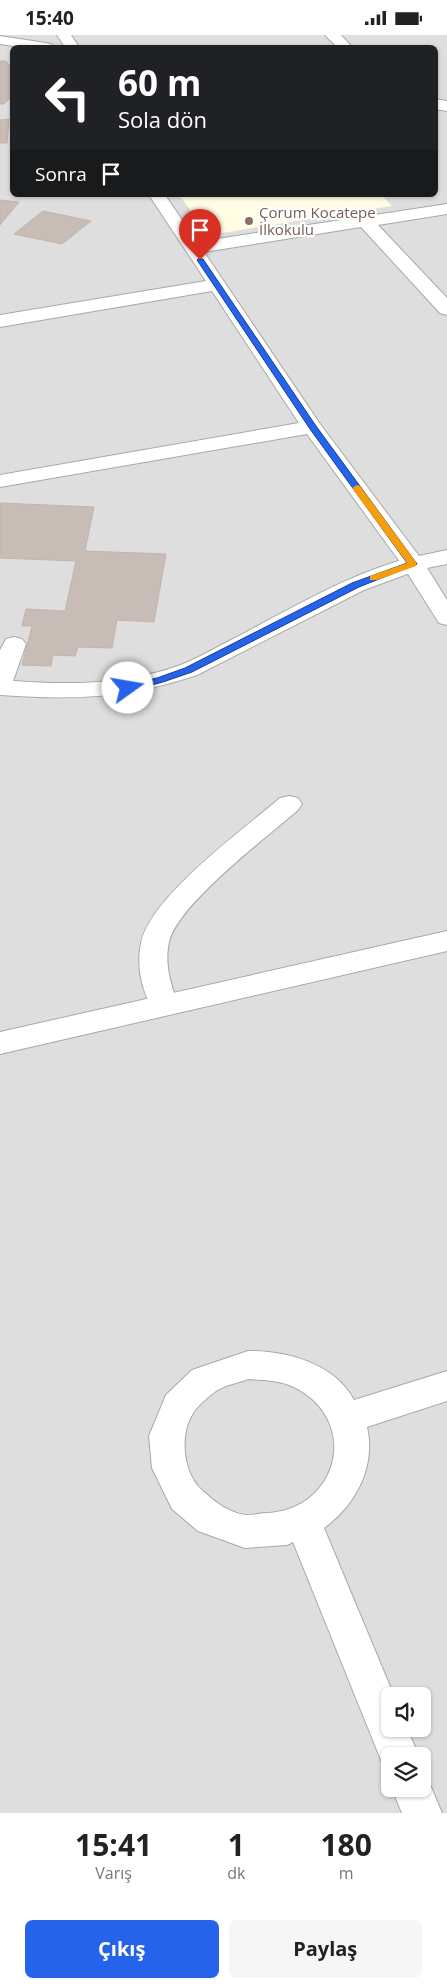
<!DOCTYPE html>
<html lang="tr">
<head>
<meta charset="utf-8">
<style>
  body { margin:0; font-family:"Open Sans",sans-serif; background:#f6f6f6; color:#222; height:100vh; display:flex; flex-direction:column; font-size:19px; white-space:nowrap }
  * { box-sizing:border-box; margin:0 }
  p { font-size:16px; color:#767676 }
  .icon { flex:none; width:28px; height:28px; fill:none; stroke:currentColor; stroke-width:2; stroke-linecap:round; stroke-linejoin:round }
  .map { position:relative; height:1778px; overflow:hidden }
  .sheet { display:flex; flex-direction:column; background:#fff; flex:1 }
  .sheet>* { flex:none }
  .top-card { position:absolute; left:10px; top:10px; width:428px; height:152px; border-radius:8px; box-shadow:0 1px 4px #0004; background:#202124; color:#fff; overflow:hidden }
  .tools { position:absolute; left:381px; top:1652px; display:grid; gap:10px }
  .tools a { display:grid; place-items:center; width:50px; height:50px; border-radius:8px; background:#fff; box-shadow:0 1px 4px #0004; font-size:25px }
  .pin { position:absolute; display:grid; place-items:center; width:42px; height:42px; color:#fff; margin:-51px -21px; border-radius:50% 50% 50% 0; rotate:-45deg; box-shadow:0 0 5px #0007 }
  .pin .icon { rotate:45deg }
  .me { position:absolute; width:55px; margin:-28px; rotate:77deg; stroke-linejoin:round; filter:drop-shadow(0 0 4px #0008) }
  .turn { display:flex; align-items:center; gap:18px; height:105px; padding:0 25px; font-size:22px }
  .turn .icon { width:65px; height:65px; stroke-width:2.5 }
  .turn b { display:block; font-size:35px; line-height:42px }
  .then { display:flex; align-items:center; height:48px; padding:0 25px; background:#0003; gap:10px; font-size:19px }
  .eta { display:flex; justify-content:space-evenly; align-items:center; height:85px; text-align:center }
  .eta b { font-size:30px; font-weight:700; line-height:35px }
  .cta { display:flex; gap:10px; margin-top:auto; padding:10px 25px }
  .cta a { flex:1; height:58px; border-radius:8px; background:#2563eb; color:#fff; font-size:20px; font-weight:700; line-height:58px; text-align:center }
  .cta a+a { background:#f6f6f6; color:#222 }
  .status { display:flex; justify-content:space-between; align-items:center; height:35px; padding:0 25px; background:#fff; direction:ltr }
  .status svg { height:14px; fill:currentColor }
  .map>svg:first-child { display:block }
  .residential { fill:#dfdede; fill-rule:evenodd }
  .education { fill:#fffde3 }
  .building { fill:#c7bdb6; stroke:#c5b3a8 }
  .lines { fill:none; stroke-linecap:round; stroke-linejoin:round }
  .lane-casing { stroke:#a8a8a8; stroke-width:2 }
  .street-casing { stroke:#a8a8a8; stroke-width:2 }
  .lane { fill:#fff; fill-rule:evenodd }
  .street { fill:#fff; fill-rule:evenodd }
  .route { fill:#2563eb; stroke:#184099 }
  .slow { fill:#f59e0b }
  .education-dot { fill:#8d6e63; stroke:#fff; stroke-width:2 }
  .labels { text-anchor:middle; dominant-baseline:central; stroke-width:4.5; stroke-linejoin:round; paint-order:stroke }
  .far-education-label { font-size:15px; fill:#785e54; stroke:#fff; text-anchor:start }
</style>
</head>
<body>
<div class="status"><b>15:40</b><svg viewBox="0 0 49 12"><path d="M0 12V9h3v3zM5 12V6h3v6zM10 12V3h3v9zM15 12V0h3v12zM26 1h20v11H26zM47 4h2v5h-2z"/></svg></div>
<div class="map">
<svg width="447" height="1778" viewBox="0 0 447 1778">
  <rect width="100%" height="100%" fill="#f2eee7"/>
  <path class="residential" d="M0 0H447V1778H0ZM12 12H435V160H12ZM390 1661H422V1694H390ZM390 1721H422V1754H390Z"/>
  <path class="education" d="M179 160H381L392 171 209 200Z"/>
  <path class="building" d="M0 26H6L12 34V61L4 69H0Z
    M9 84 7 108H0V85Z
    M0 165 19 167 0 190Z
    M43 176 91 186 62 209 14 199Z
    M0 468 94 472 85 516 166 519 154 587 117 585 112 613 78 612 75 621 53 620 51 631 22 630 32 591H22L26 574 65 576 76 526 0 523Z"/>
  <g class="lines">
    <defs>
      <path id="lane" d="M413 522 421 524 424 529 421 534 364 555 197 640C125 664 75 665 0 660V615L6 604 14 602 22 604 26 609 13 646C69 650 124 650 178 631 197 624 215 613 233 604 291 574 349 538 413 522Z
        M289 761 298 763 302 769 298 775C267 802 177 870 169 907 164 930 171 949 178 970L174 977 164 980 154 977C142 956 136 932 141 908 151 861 243 795 280 763Z"/>
      <path id="street" d="M57 0H71L79 12H65Z
        M325 0H341L352 12H337Z
        M0 1 46 8 51 9 53 12H20L0 9Z
        M435 64 447 66V76L435 74Z
        M149 160H165L197 207 447 169V179L378 190 447 263V280L440 278 361 192 204 217 320 389 419 521 447 515V529L427 533 447 565V590L439 588 403 531 307 399 0 452V440L299 388 212 256 0 292V280L206 246Z
        M447 896V916L0 1019V997Z
        M248 1316C287 1316 334 1328 354 1365L447 1336V1366L367 1392C376 1431 356 1470 324 1493L394 1661H390V1694H407L419 1721H390V1737L385 1735 293 1507 287 1510 245 1513 198 1496 172 1474 152 1433 149 1401 166 1360 192 1335ZM248 1344C262 1345 277 1345 289 1350 328 1365 347 1408 325 1445 312 1466 292 1476 269 1478 261 1478 253 1480 246 1480 234 1479 221 1471 212 1464 208 1460 202 1456 198 1451 183 1434 180 1400 192 1380 196 1372 209 1361 216 1356 225 1350 238 1348 248 1344Z
        M422 1738 426 1740 442 1778H402L392 1754H422Z"/>
    </defs>
    <use href="#lane" class="lane-casing"/>
    <use href="#street" class="street-casing"/>
    <use href="#lane" class="lane"/>
    <use href="#street" class="street"/>
  </g>
  <path class="route" d="M198 224H203L316 391 417 529 359 552 192 637 163 647 128 656 123 653 125 650 157 643 185 633 352 548 407 528 310 394 197 225Z"/>
  <path class="slow" d="M357 450 360 451 416 527V531L377 545H370V541L407 528 352 453Z"/>
  <circle class="education-dot" cx="249" cy="186" r="5"/>
  <g class="labels">
    <g class="far-education-label">
      <text x="259" y="177">Çorum Kocatepe<tspan x="259" dy="17">İlkokulu</tspan></text>
    </g>
  </g>
</svg>
<div class="tools">
<a><svg class="icon" aria-label="sound" viewBox="0 0 24 24"><path d="M4 9h4l5-4v14l-5-4H4zM17 9q2 3 0 6"/></svg></a>
<a><svg class="icon" aria-label="layers" viewBox="0 0 24 24"><path d="M12 4l9 5-9 5-9-5zM3 14l9 5 9-5"/></svg></a>
</div>
<div class="pin" style="left:200px;top:225px;background:#d93025"><svg class="icon" aria-label="arrive" viewBox="0 0 24 24"><path d="M6 21V4h12l-3 4 3 4H6"/></svg></div>
<svg class="me" style="left:128px;top:653px" viewBox="-20 -20 40 40"><circle r="19" fill="#fff"/><path d="M0-13L10 11 0 6-10 11z" fill="#2563eb"/></svg>
<div class="top-card">
<div class="turn"><svg class="icon" aria-label="left" viewBox="0 0 24 24"><path d="M17 20v-9H6M10 6l-5 5 5 5"/></svg><div><b>60 m</b>Sola dön</div></div>
<div class="then">Sonra<svg class="icon" aria-label="arrive" viewBox="0 0 24 24"><path d="M6 21V4h12l-3 4 3 4H6"/></svg></div>
</div>
</div>
<section class="sheet">
<div class="eta">
<div><b>15:41</b><p>Varış</p></div>
<div><b>1</b><p>dk</p></div>
<div><b>180</b><p>m</p></div>
</div>
<div class="cta"><a>Çıkış</a><a>Paylaş</a></div>
</section>
</body>
</html>
